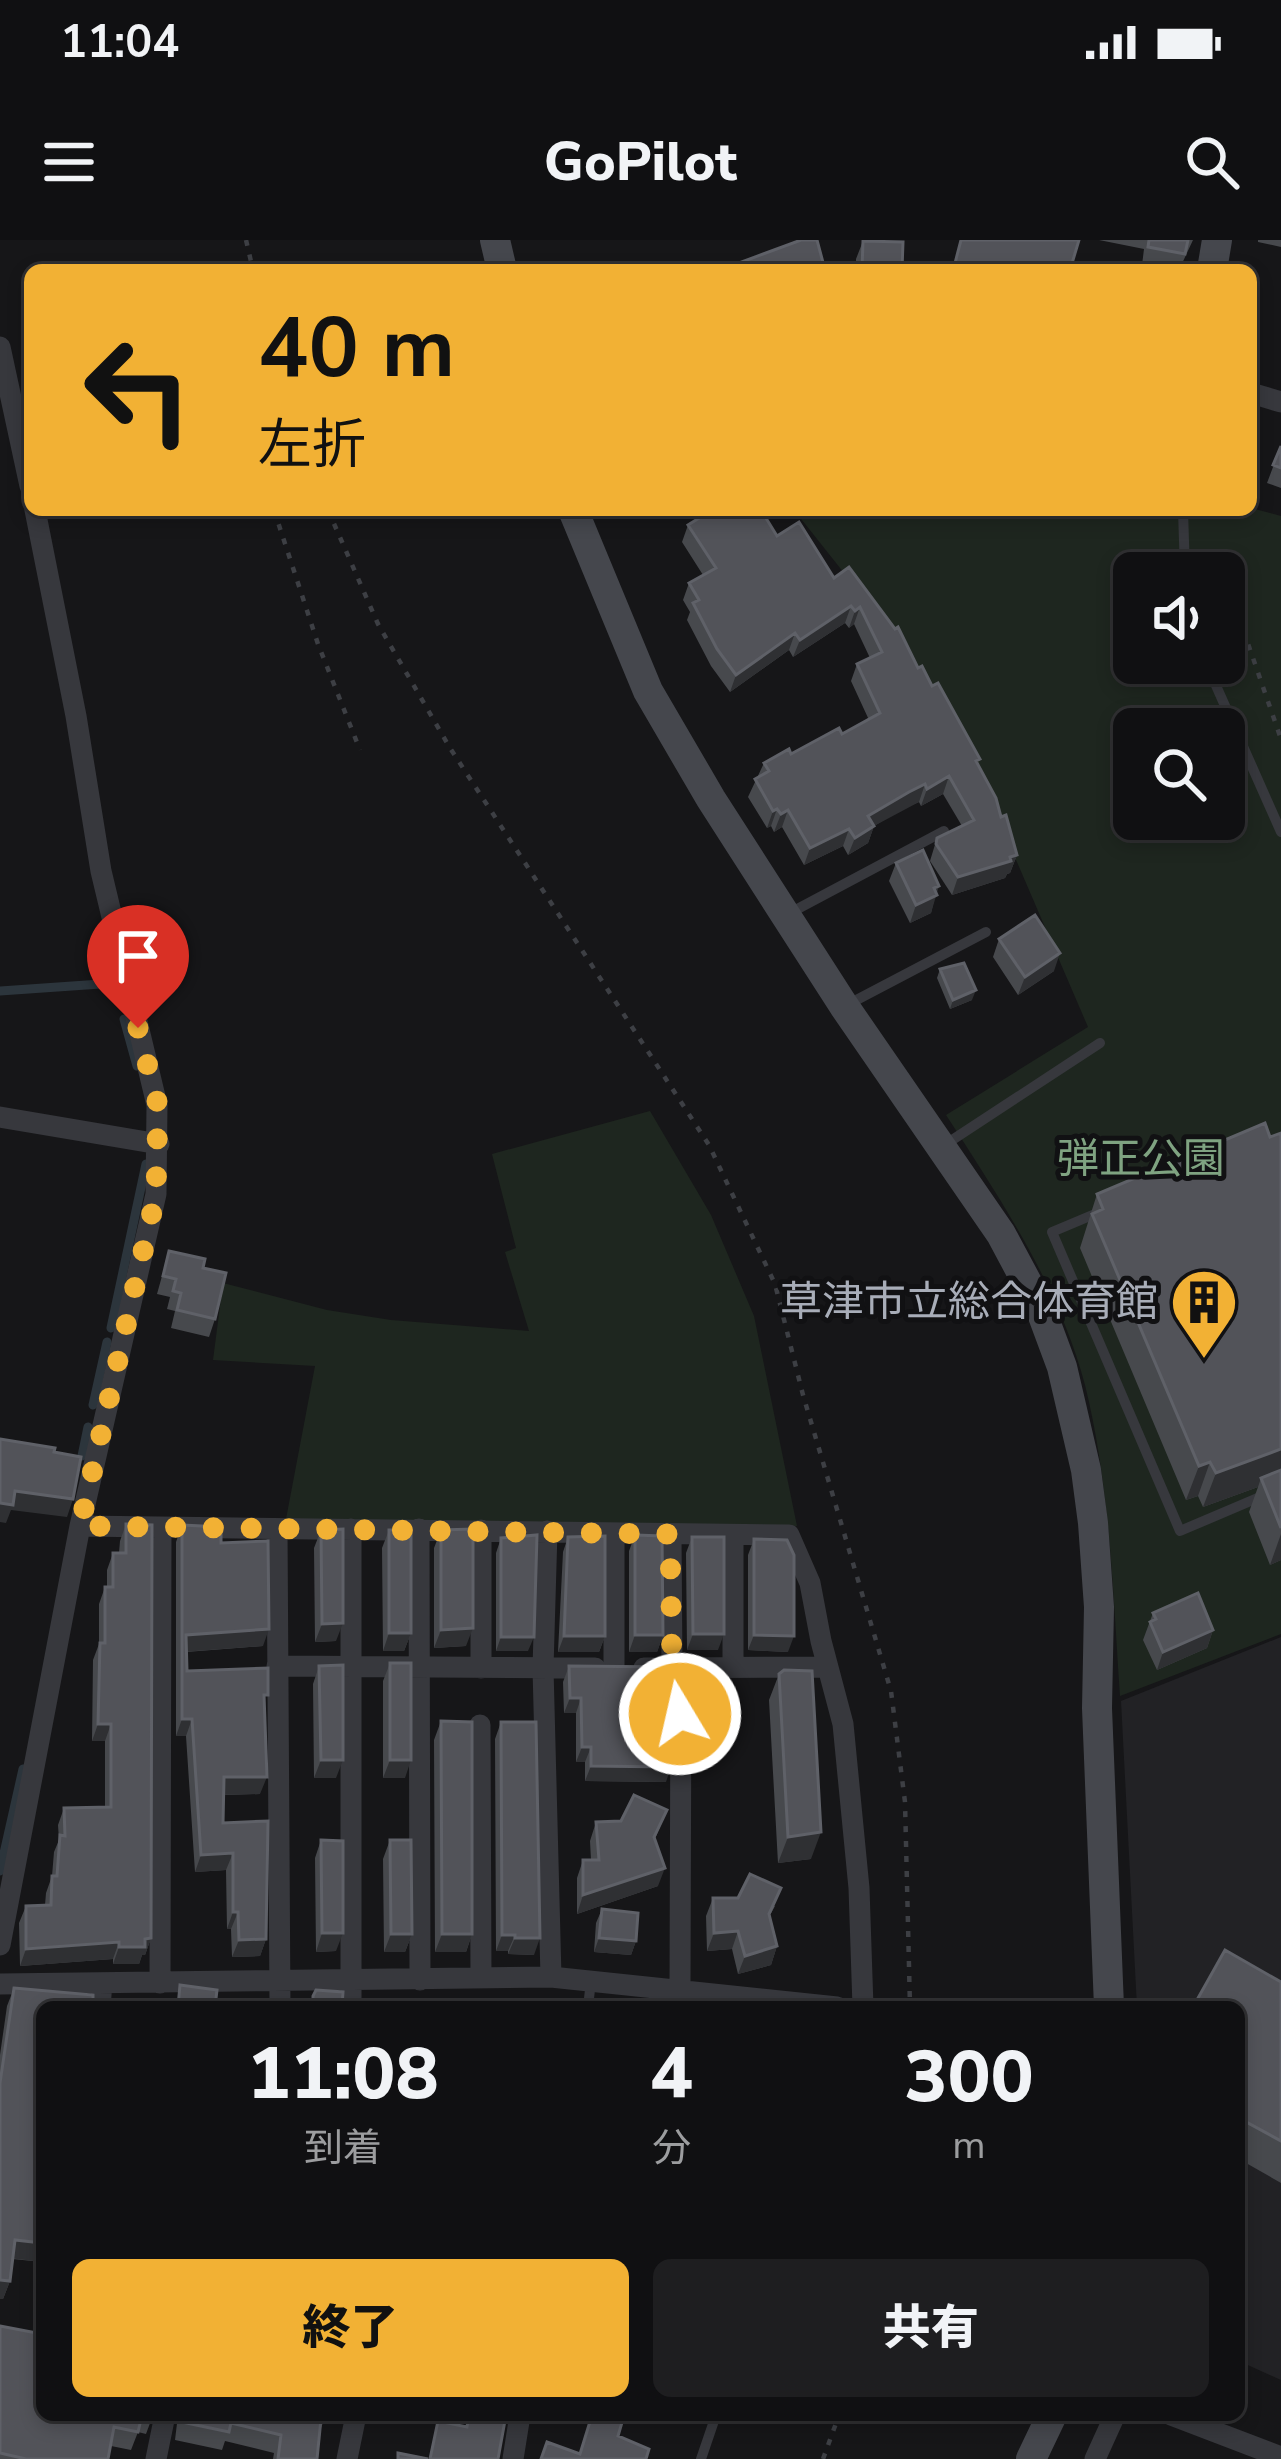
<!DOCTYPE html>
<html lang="ja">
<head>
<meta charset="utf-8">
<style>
  body { margin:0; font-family:"Nunito Sans","Noto Sans JP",sans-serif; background:#1e1e20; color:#f1f3f6; height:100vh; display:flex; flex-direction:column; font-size:45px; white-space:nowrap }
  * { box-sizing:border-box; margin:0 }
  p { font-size:39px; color:#9c9d9f }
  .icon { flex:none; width:66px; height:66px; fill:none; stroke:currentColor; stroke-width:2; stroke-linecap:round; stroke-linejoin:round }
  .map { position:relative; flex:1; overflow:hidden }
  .drawer { position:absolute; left:36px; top:1761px; width:1209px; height:420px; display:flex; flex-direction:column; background:#101012; border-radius:18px; box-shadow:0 6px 18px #0003,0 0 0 3px #303032 }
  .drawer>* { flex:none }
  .banner { position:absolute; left:24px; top:24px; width:1233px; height:252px; border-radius:18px; box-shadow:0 6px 18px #0003,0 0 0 3px #303032; background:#f2b134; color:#111; overflow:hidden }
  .buttons { position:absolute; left:1113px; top:312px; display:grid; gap:24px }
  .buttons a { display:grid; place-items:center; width:132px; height:132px; border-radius:18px; background:#101012; box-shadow:0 6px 18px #0003,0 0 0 3px #303032; font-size:60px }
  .pin { position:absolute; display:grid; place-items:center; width:102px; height:102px; color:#fff; margin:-123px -51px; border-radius:50% 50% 50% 0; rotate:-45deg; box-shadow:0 0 12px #0007 }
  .pin .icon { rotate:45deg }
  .me { position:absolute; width:132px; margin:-66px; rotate:351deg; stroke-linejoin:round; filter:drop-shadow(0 0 9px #0008) }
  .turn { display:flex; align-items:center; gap:42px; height:252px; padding:0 36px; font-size:54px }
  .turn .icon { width:156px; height:156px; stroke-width:2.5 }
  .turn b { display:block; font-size:84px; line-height:102px }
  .eta { display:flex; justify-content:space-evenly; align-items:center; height:204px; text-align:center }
  .eta b { font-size:72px; font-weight:800; line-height:84px }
  .primary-button { display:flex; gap:24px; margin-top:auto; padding:24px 36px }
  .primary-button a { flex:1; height:138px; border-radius:18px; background:#f2b134; color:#111; font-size:48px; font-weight:800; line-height:138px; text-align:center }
  .primary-button a+a { background:#1e1e20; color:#f1f3f6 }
  .status { display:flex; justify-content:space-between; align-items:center; height:84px; padding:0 60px; background:#101012; direction:ltr }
  .status svg { height:33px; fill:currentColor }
  header { display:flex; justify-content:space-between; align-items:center; height:156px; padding:0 36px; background:#101012; font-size:54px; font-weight:800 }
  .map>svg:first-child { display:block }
  .built { fill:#222225 }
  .green { fill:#1e261f; fill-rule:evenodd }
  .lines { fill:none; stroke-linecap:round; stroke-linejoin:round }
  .stream { stroke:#2c353c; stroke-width:9 }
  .path { stroke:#3d3f44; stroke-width:4.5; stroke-dasharray:6 9; stroke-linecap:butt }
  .lane { stroke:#37383d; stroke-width:10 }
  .street { stroke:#37383d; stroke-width:21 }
  .secondary { stroke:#45474d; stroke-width:30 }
  .wall { fill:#47494d }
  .shaded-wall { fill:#2f3033 }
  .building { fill:#525359; stroke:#5f6168; stroke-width:3 }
  .route { stroke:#f2b134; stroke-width:21; stroke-dasharray:0 37.8 }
  .labels { text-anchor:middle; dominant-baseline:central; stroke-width:10; stroke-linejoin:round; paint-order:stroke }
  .park-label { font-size:42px; fill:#7fa381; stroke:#111113 }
  .poi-label { font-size:42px; fill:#a8adb8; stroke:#111113; text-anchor:end }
</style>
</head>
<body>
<div class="status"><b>11:04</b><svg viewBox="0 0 49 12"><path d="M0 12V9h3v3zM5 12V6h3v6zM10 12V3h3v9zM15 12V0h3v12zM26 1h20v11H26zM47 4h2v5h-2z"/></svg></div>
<header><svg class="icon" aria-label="menu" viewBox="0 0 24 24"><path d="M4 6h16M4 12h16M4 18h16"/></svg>GoPilot<svg class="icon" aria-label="search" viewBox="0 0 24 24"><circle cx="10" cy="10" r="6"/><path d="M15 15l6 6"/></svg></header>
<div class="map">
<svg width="1281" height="2219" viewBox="0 0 1281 2219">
  <rect width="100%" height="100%" fill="#161618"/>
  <path class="built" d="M1281 1397V2140L1239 2121V1767H1137L1121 1461Z"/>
  <path class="green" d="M1251 268 1281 276V1394L1120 1456C1113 1353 1110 1246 1085 1145 1059 1046 1001 960 946 875L1088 787 976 527 917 425 794 270ZM1134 333H1224V423H1134ZM1134 489H1224V579H1134Z
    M650 871 711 975 754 1076 797 1286 286 1279 315 1126 213 1120 223 1043 327 1070 391 1080 529 1091 505 1012 516 1008 492 914Z"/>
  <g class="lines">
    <path class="stream" d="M0 751 115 743 117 747
      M124 779 137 826
      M111 1088 146 924
      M93 1165 107 1102
      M82 1216 88 1187
      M0 1631 23 1529"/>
    <path class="path" d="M246 0 253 30
      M274 270 318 404 360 510
      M328 270 378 384 450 508 709 905 775 1044 803 1155 891 1451 905 1562 910 1767
      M1224 350 1236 369 1281 499
      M823 2219 839 2175"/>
    <path class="lane" d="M1183 270 1185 333
      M1206 423 1281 592
      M788 674 944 591
      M845 766 986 692
      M943 906 1100 803
      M1102 971 1052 992 1180 1291 1281 1248
      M588 1767 591 1741
      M701 2219 716 2175"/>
    <path class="street" d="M0 107 30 246
      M1251 153 1281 162
      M0 877 159 904
      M80 1286 789 1295 810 1343 821 1401 843 1484 859 1648 863 1767
      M277 1289 280 1767
      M351 1289V1767
      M419 1289 420 1740
      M481 1290V1428
      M547 1291 543 1428 551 1737
      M671 1295 672 1428
      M733 1295V1427
      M277 1426 595 1428
      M614 1428V1294
      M644 1428 828 1427
      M480 1485 481 1738
      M0 1705 80 1286 156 954 157 865 101 631 76 476 35 270
      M160 1743 161 1290
      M0 1744 551 1737 837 1767
      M680 1750 681 1428
      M100 1767 102 1743
      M1171 2175 1281 2217
      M156 2219 165 2175
      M347 2219 356 2175
      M513 2219 520 2175
      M1095 2219 1115 2175"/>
    <path class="secondary" d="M495 0 502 30
      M1212 30 1217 0
      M573 270 648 451 711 559 844 766 1001 994 1039 1065 1062 1127 1086 1230 1093 1283 1099 1367 1097 1468 1109 1767
      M1031 2219 1052 2175"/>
  </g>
  <path class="wall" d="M1099 0H1193L1179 30 1142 25 1144 9Z
    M1258 0H1281V7L1258 2Z
    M863 1 902 30H856V19Z
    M1281 206V248L1267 243Z
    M688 285 777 296 834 338 918 428 978 524 1001 577 1017 615 1010 633 1007 634 1005 638 952 655 930 621 937 598 962 586 943 554 921 566 919 562 902 569 874 586 868 603 848 615 843 606 804 625 782 587 774 592 771 586 767 588 748 557 764 523 842 494 869 480 851 441 857 424 870 418 854 384 849 388 845 383 793 417 789 410 730 452 711 426 687 380 690 372 683 360 689 343 703 335 682 302Z
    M896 623 936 652 931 673 910 683 889 641Z
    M999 699 1054 731 1018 755 993 717Z
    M940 729 972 760 950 769 937 738Z
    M1281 893V1320L1270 1325 1249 1272 1258 1247 1203 1267 1198 1256 1186 1260 1080 1008 1097 954Z
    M169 1011 203 1028 215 1079 209 1097 171 1088 175 1071 167 1069 170 1057 157 1054Z
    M126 1284 151 1698 145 1715H142L139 1724H113V1719L20 1726 19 1683 26 1666 45 1665 46 1653 52 1636 54 1612 59 1600 58 1585 64 1568 105 1567V1501H92L93 1420 99 1404V1364L105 1347H107V1330L113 1313H119L120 1301Z
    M182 1285 221 1303 263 1406 186 1412 187 1431 264 1466 260 1554 224 1555 223 1583 266 1699 260 1716 232 1717 231 1689H227L226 1630 195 1632 186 1496H176V1302Z
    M321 1290 336 1401 315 1402 314 1308Z
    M389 1290 411 1393 404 1411H383L382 1308Z
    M441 1290 466 1406 434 1408V1308Z
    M635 1295 663 1395 657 1412H629V1311Z
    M568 1297 605 1396 599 1412H558L563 1312Z
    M692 1297 718 1410H687L686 1313Z
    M501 1298 528 1411H496V1313Z
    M754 1299 788 1412 748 1410V1315Z
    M1153 1373 1213 1390 1207 1408 1157 1430 1143 1400Z
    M390 1423 405 1538H383V1441Z
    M319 1426 336 1538H314L313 1444Z
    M569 1426 666 1542 585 1541V1522H576V1473H564L563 1442Z
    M779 1434 811 1619 778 1623 769 1460Z
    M441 1481 472 1694 466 1712H435L434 1500Z
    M501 1482 534 1715 508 1714V1711H496L495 1499Z
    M667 1570 655 1599 658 1646 577 1674V1638L583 1620H591L590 1601 596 1582 621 1581Z
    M321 1600 336 1711 316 1712 315 1618Z
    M390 1600 412 1694 405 1712H384L383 1619Z
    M713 1658 775 1666 769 1677 777 1706 771 1725 738 1734 732 1709 707 1711 706 1676Z
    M602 1669 636 1701 631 1715 594 1712 596 1683Z
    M1281 1742V1943L1239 1919V1767Z
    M14 1748 42 2022 13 2019 10 2041 3 2059H0V1815L7 1766Z
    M0 2086 42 2175H153L146 2194 138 2192 131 2210 111 2206 108 2219H0Z
    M178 2175H326L319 2193 317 2219H273L274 2213 225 2201 222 2210 175 2200Z"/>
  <path class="shaded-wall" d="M851 366 845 383 793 417 800 400Z
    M860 367 854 384 849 388 855 371Z
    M795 393 789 410 730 452 736 435Z
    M949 536 943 554 921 566 927 549Z
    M925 544 919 562 874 586 868 603 848 615 855 598 868 576 909 552Z
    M777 569 771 586 767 588 773 571Z
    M788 570 782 587 774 592 781 574Z
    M849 589 843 606 804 625 810 608Z
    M1017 615 1010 633 1007 634 1005 638 952 655 958 637Z
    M939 646 931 673 910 683 916 665Z
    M1060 713 1054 731 1018 755 1025 737Z
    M976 750 972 760 950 769 953 760Z
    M1281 1209V1238H1261L1258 1247 1203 1267 1216 1233Z
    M1210 1222 1198 1256 1186 1260 1199 1226Z
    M15 1251 73 1259 67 1277 11 1270 6 1283 0 1282V1263Z
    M1281 1294V1320L1270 1325Z
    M343 1383 336 1401 315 1402 322 1384Z
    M473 1388 466 1406 434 1408 441 1390Z
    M269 1389 263 1406 182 1412 186 1395Z
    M1213 1390 1207 1408 1157 1430 1163 1412Z
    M389 1393H411L404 1411H383Z
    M693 1394H724L718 1410H687Z
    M635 1395H663L657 1412H629Z
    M754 1395 794 1396 788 1412 748 1410Z
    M564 1396H605L599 1412H558Z
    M501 1397H534L528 1411H496Z
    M570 1458H581L576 1473H564Z
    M182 1479H192L186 1496H176Z
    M98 1484H111L105 1501H92Z
    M582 1507H591L585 1522H576Z
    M321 1520H343L336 1538H314Z
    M390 1520H411L405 1538H383Z
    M591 1526 671 1527 666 1542 585 1541Z
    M224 1537H267L260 1554 218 1555Z
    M821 1592 811 1619 778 1623 788 1597Z
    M233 1613 226 1630 195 1632 201 1615Z
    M665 1628 658 1646 577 1674 583 1655Z
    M233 1672H238L231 1689H227Z
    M738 1691 732 1709 707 1711 714 1693Z
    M322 1693H343L336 1711 316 1712Z
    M391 1694H412L405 1712H384Z
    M442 1694H472L466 1712H435Z
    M502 1695H515L508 1711H496Z
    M151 1698 145 1715H142L139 1724H113L119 1707 145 1699Z
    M515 1698H540L534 1715 508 1714Z
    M599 1698 636 1701 631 1715 594 1712Z
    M266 1699 260 1716 232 1717 239 1700Z
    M119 1702 113 1719 20 1726 26 1709Z
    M777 1706 771 1725 738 1734 745 1716Z
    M15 2000 42 2003V2022L9 2018Z
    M0 2040 10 2041 3 2059H0Z"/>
  <path class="building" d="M801 0H817L825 30H720Z
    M961 0H1079L1070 30H963L954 27Z
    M1149 0H1188L1185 14 1148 7Z
    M863 1 903 2 902 30H862Z
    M1281 206V228L1273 225Z
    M712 270H761L777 296 799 282 834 338 849 327 895 389 898 387 918 428 922 426 932 446 938 443 980 519 976 521 996 558 1001 577 1006 575 1017 615 1010 617 1011 621 958 637 936 604 937 598 974 580 949 536 927 549 925 544 909 552 868 576 874 586 855 598 849 589 810 608 788 570 781 574 777 569 773 571 755 539 769 531 764 523 789 509 791 514 839 488 842 494 880 473 857 424 882 412 860 367 855 371 851 366 800 400 795 393 736 435 717 409 693 363 699 360 689 343 716 328 688 285Z
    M923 610 939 646 934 648 937 655 916 665 896 623Z
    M1035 675 1060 713 1025 737 999 699Z
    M964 723 976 750 953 760 940 729Z
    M1265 883 1270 897 1281 893V1209L1216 1233 1210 1222 1199 1226 1092 974 1103 969 1097 954Z
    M169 1011 205 1019 203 1028 226 1033 215 1079 177 1070 181 1053 173 1051 176 1039 163 1036Z
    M0 1199 55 1208 54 1212 81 1217 73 1259 15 1251 13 1265 0 1263Z
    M1281 1230V1288L1261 1238Z
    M126 1284 152 1285 151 1698 145 1699V1707H119V1702L26 1709V1666L51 1665 52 1636H57L60 1595 65 1596 64 1568 111 1567V1484H98L100 1403H105V1347H113V1313H126Z
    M182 1285 221 1287V1303L268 1301 269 1389 186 1395 187 1431 268 1428V1455H264L267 1537H224L223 1583 268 1581 266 1699 239 1700 238 1672H233V1613L201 1615 192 1479H182Z
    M343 1289V1383L322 1384 321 1290Z
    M473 1289V1388L441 1390V1290Z
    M389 1290H411V1393H389Z
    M537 1295 534 1397H501V1298Z
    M635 1295 662 1296 663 1395H635Z
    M605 1296V1396H564L568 1297Z
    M692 1297H724V1394H693Z
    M754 1299 787 1300 794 1315V1396L754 1395Z
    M1198 1353 1213 1390 1163 1412 1150 1382 1156 1379 1153 1373Z
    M390 1423H411V1520H390Z
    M343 1425V1520H321L319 1426Z
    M569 1426 671 1427V1527L591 1526V1507H582L581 1458H570Z
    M784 1430 812 1431 821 1592 788 1597 779 1434Z
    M441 1481 472 1482V1694H442Z
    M501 1482H536L540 1698H515V1695H502Z
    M634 1555 667 1570 654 1597 665 1628 583 1655V1620H599L596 1582 621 1581Z
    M321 1600 343 1601V1693H322Z
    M390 1600H411L412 1694H391Z
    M750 1634 781 1648 769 1674 777 1706 745 1716 738 1691 714 1693 713 1658H738Z
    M602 1669 638 1673 636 1701 599 1698Z
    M1225 1710 1281 1742V1901L1239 1878V1767H1193Z
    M180 1745 217 1750 215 1767H178Z
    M14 1748 93 1755V1767H42V2003L15 2000 10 2041 0 2040V1843Z
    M316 1750 343 1752 342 1767H313V1756Z
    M0 2086 42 2094V2175H142L138 2192 114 2187 108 2219H26L0 2213Z
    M183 2175H326L321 2179 317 2219H278L281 2195 231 2183 229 2192 182 2182Z
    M469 2175H506L498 2219H430L438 2181 467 2187Z
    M592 2175H611L623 2179 618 2196 649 2209 646 2219H541L547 2202 580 2214Z
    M398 2213 428 2219H398Z"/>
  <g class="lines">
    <path class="route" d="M138 788 158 865 156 955 80 1286 670 1294 672 1428H681L680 1474"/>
  </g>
  <defs>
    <symbol id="building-pin" viewBox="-11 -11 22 30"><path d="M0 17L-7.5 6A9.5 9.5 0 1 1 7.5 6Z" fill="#f2b134" stroke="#111113"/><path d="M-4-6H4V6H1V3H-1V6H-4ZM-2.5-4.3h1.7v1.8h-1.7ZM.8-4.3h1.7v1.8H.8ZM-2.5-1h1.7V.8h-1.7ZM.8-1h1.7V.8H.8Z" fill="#111"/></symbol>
  </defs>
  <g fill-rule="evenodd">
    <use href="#building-pin" x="1166" y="1024" width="76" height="104"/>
  </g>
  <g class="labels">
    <g class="park-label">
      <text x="1141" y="919">弾正公園</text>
    </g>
    <g class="poi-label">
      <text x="1158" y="1062">草津市立総合体育館</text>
    </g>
  </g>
</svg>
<div class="buttons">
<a><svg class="icon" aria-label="sound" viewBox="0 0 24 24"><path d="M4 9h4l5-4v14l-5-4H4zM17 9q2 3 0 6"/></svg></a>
<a><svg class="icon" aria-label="search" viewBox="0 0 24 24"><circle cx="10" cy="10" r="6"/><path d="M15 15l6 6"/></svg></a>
</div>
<div class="pin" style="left:138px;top:788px;background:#d93025"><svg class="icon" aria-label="arrive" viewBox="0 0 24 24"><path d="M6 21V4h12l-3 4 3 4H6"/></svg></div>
<svg class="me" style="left:680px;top:1474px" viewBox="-20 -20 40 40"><circle r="17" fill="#f2b134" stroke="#fff" stroke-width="3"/><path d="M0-11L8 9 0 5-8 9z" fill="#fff"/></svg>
<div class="banner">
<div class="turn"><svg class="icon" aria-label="left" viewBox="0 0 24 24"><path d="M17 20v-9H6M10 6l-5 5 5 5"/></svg><div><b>40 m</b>左折</div></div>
</div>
<section class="drawer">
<div class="eta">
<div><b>11:08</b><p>到着</p></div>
<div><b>4</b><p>分</p></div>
<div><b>300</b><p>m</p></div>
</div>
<div class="primary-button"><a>終了</a><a>共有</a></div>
</section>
</div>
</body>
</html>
